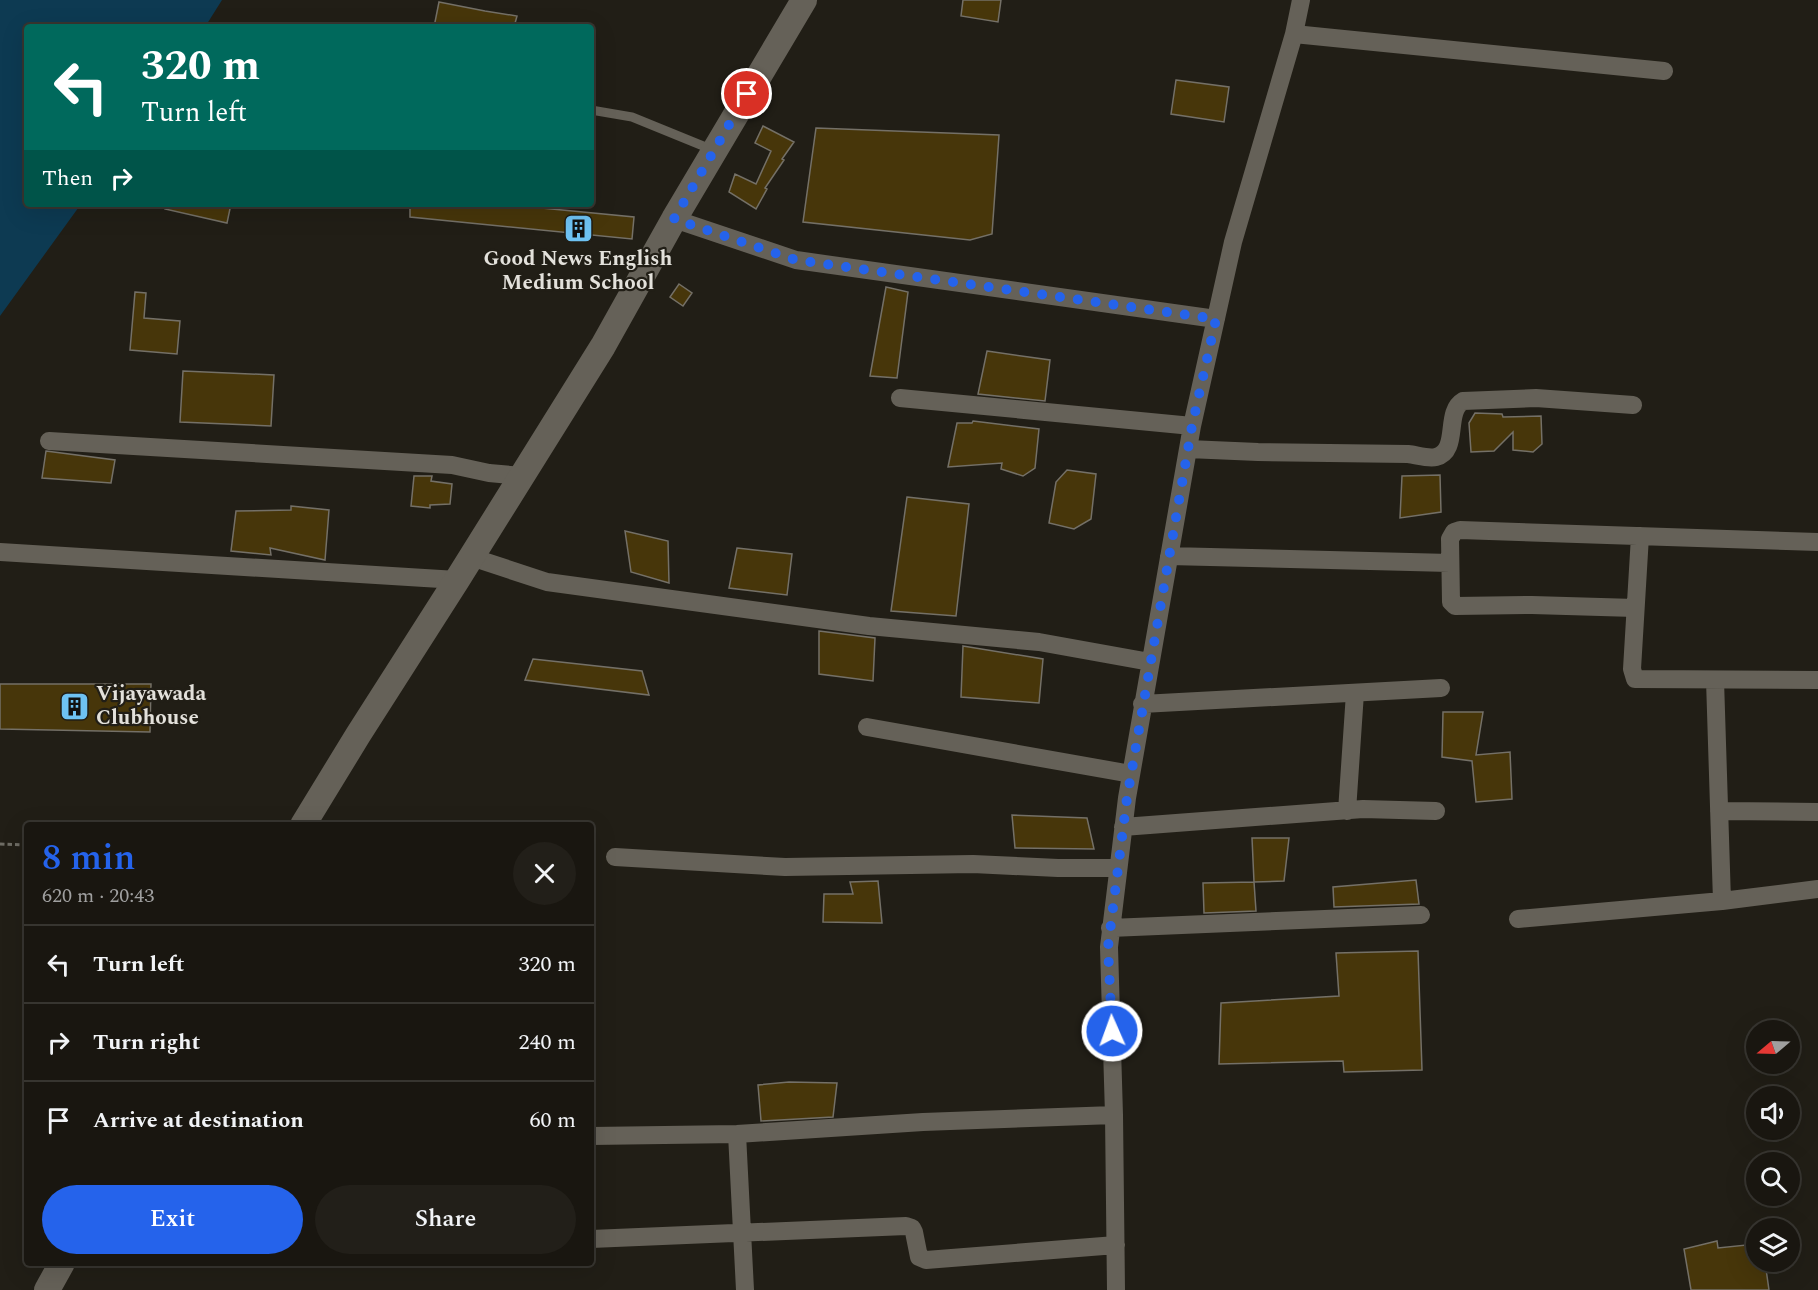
<!DOCTYPE html>
<html lang="en">
<head>
<meta charset="utf-8">
<style>
  body { margin:0; font-family:Spectral,serif; background:#221f19; color:#f1f3f6; height:100vh; display:flex; flex-direction:column; font-size:22px; white-space:nowrap }
  * { box-sizing:border-box; margin:0 }
  p { font-size:20px; color:#9f9f9f }
  .icon { flex:none; width:33px; height:33px; fill:none; stroke:currentColor; stroke-width:2; stroke-linecap:round; stroke-linejoin:round }
  .map { position:relative; flex:1; overflow:hidden }
  .side { position:absolute; left:24px; top:822px; width:570px; height:444px; display:flex; flex-direction:column; background:#191610; border-radius:6px; box-shadow:0 6px 24px #0002,0 0 0 2px #373530 }
  .side>* { flex:none }
  .hud { position:absolute; left:24px; top:24px; width:570px; height:183px; border-radius:6px; box-shadow:0 6px 24px #0002,0 0 0 2px #373530; background:#00695c; color:#fff; overflow:hidden }
  .needle { width:39px; rotate:251deg }
  .fabs { position:absolute; left:1746px; top:1020px; display:grid; gap:12px }
  .fabs a { display:grid; place-items:center; width:54px; height:54px; border-radius:50%; background:#191610; box-shadow:0 6px 24px #0002,0 0 0 2px #373530; font-size:30px }
  .pin { position:absolute; display:grid; place-items:center; width:51px; height:51px; color:#fff; margin:-26px; border:3px solid #fff; border-radius:50%; box-shadow:0 2px 6px #0007 }
  .me { position:absolute; width:66px; margin:-33px; rotate:358deg; stroke-linejoin:round; filter:drop-shadow(0 0 4px #0008) }
  .turn { display:flex; align-items:center; gap:21px; height:126px; padding:0 18px; font-size:27px }
  .turn .icon { width:78px; height:78px; stroke-width:2.5 }
  .turn b { display:block; font-size:42px; line-height:51px }
  .then { display:flex; align-items:center; height:57px; padding:0 18px; background:#0003; gap:12px; font-size:22px }
  .round { display:grid; place-items:center; flex:none; width:63px; height:63px; border-radius:32px; background:#221f19 }
  .overview { display:flex; align-items:center; justify-content:space-between; height:102px; padding:0 18px }
  h1 { font-size:36px; font-weight:600; line-height:45px; color:#2563eb }
  .cta { display:flex; gap:12px; margin-top:auto; padding:12px 18px }
  .cta a { flex:1; height:69px; border-radius:36px; background:#2563eb; color:#fff; font-size:24px; font-weight:600; line-height:69px; text-align:center }
  .cta a+a { background:#221f19; color:#f1f3f6 }
  ul { padding:0; list-style:none }
  li { display:flex; align-items:center; gap:18px; height:78px; padding:0 18px; border-top:2px solid #373530 }
  li div { flex:1 }
  li b { display:block; font-size:22px }
  li em { font-style:normal }
  .map>svg:first-child { display:block }
  .water { fill:#0d3a52 }
  .building { fill:#47360a; stroke:#747067; stroke-width:1.5 }
  .lines { fill:none; stroke-linecap:round; stroke-linejoin:round }
  .path { stroke:#6e6c64; stroke-width:3; stroke-dasharray:4.5 3; stroke-linecap:butt }
  .lane { stroke:#656158; stroke-width:9 }
  .street { stroke:#656158; stroke-width:18 }
  .secondary { stroke:#656158; stroke-width:26 }
  .route { stroke:#2563eb; stroke-width:10; stroke-dasharray:0 18 }
  .labels { text-anchor:middle; dominant-baseline:central; stroke-width:4.5; stroke-linejoin:round; paint-order:stroke }
  .poi-label { font-size:21px; font-weight:bold; fill:#e3e1db; stroke:#211e16 }
</style>
</head>
<body>
<div class="map">
<svg width="1818" height="1290" viewBox="0 0 1818 1290">
  <rect width="100%" height="100%" fill="#211e16"/>
  <path class="water" d="M0 0H222L205 27H27V204H81L0 316Z"/>
  <path class="building" d="M963 0H1001L998 22 961 16Z
    M439 2 485 11 517 16 514 27H434Z
    M1176 80 1229 87 1224 122 1171 114Z
    M763 126 794 142 782 159 784 160 765 188 767 189 756 209 729 192 735 174 756 184 771 151 755 143Z
    M816 128 999 135 992 234 970 240 803 222Z
    M166 204H231L227 223 165 209Z
    M410 204H500L634 217 632 239 410 217Z
    M679 284 692 293 683 306 670 297Z
    M886 287 908 292 897 378 870 376Z
    M135 292 146 293 144 318 180 321 177 354 130 350Z
    M987 351 1050 360 1045 401 978 394Z
    M183 371 274 375 271 426 180 422Z
    M1475 413 1502 414 1503 417 1541 416 1542 444 1533 452 1513 450V432L1494 451 1471 452 1469 423Z
    M973 421 1039 429 1035 468 1023 476 1001 469 1002 463 948 467 957 423H972Z
    M46 451 115 460 111 483 42 478Z
    M1067 470 1096 474 1091 519 1074 529 1049 523 1056 482Z
    M1440 475 1441 512 1400 518 1402 476Z
    M414 476H432L431 481 452 484 450 504 430 505V508L411 506Z
    M907 497 969 504 956 616 891 611Z
    M291 506 329 510 325 560 270 548 271 555 231 551 236 511 291 510Z
    M625 531 668 541 669 583 631 572Z
    M737 548 792 554 787 595 729 588Z
    M819 631 875 638 873 681 819 674Z
    M963 646 1043 659 1039 703 961 697Z
    M533 659 642 671 649 695 525 680Z
    M0 684H151L150 732 0 729Z
    M1443 712H1483L1476 755 1510 752 1512 799 1476 802 1472 761 1442 757Z
    M1012 815 1087 818 1094 849 1015 848Z
    M1252 838H1289L1284 881 1254 882Z
    M1416 880 1419 904 1334 907 1333 887Z
    M878 881 882 923 823 922 824 894H853L850 882Z
    M1254 882 1256 911 1204 913 1203 883Z
    M1418 951 1422 1070 1344 1072 1343 1061 1219 1064 1221 1003 1339 996 1336 953Z
    M789 1082 837 1083 833 1117 761 1121 758 1085Z
    M1717 1241 1718 1248 1756 1244V1262H1765L1769 1290H1691L1684 1249Z"/>
  <g class="lines">
    <path class="path" d="M0 844 27 845"/>
    <path class="lane" d="M591 110 632 117 713 150"/>
    <path class="street" d="M1294 34 1664 71
      M674 219 796 260 1216 319
      M900 398 1192 426
      M49 441 452 465 489 473 522 476
      M1188 449 1258 452 1408 454C1417 455 1428 459 1436 457 1460 451 1444 412 1463 401L1536 398 1633 405
      M1640 536 1632 669 1635 679 1818 680
      M0 552 457 580
      M1169 556 1450 563
      M471 557 547 582 869 626 1039 642 1150 662
      M1635 608 1532 605 1455 606 1451 602 1450 539 1454 532 1460 530 1818 542
      M1715 680 1722 901
      M1142 704 1441 688
      M867 727 1131 774
      M1347 811 1355 693
      M1719 811 1818 812
      M1123 827 1363 809 1436 811
      M615 857 785 867 973 864 1058 868H1118
      M1518 919 1722 901 1818 889
      M1110 928 1421 915
      M737 1134 745 1290
      M591 1136 737 1134 923 1122 1114 1115
      M591 1239 906 1226 912 1228 914 1232 919 1257 926 1260 1116 1245
      M1116 1290 1114 1115 1109 947 1127 798 1192 426 1233 242 1294 34 1301 0"/>
    <path class="secondary" d="M303 825 358 735 457 580 603 346 674 219 804 0
      M47 1290 62 1263"/>
  </g>
  <g class="lines">
    <path class="route" d="M747 94 674 219 796 260 1216 319 1192 426 1127 798 1108 947 1112 1031"/>
  </g>
  <defs>
    <symbol id="building-square" viewBox="-11 -11 22 22"><rect x="-9" y="-9" width="18" height="18" rx="4" fill="#6ec2f3" stroke="#211e16"/><path d="M-4-6H4V6H1V3H-1V6H-4ZM-2.5-4.3h1.7v1.8h-1.7ZM.8-4.3h1.7v1.8H.8ZM-2.5-1h1.7V.8h-1.7ZM.8-1h1.7V.8H.8Z" fill="#111"/></symbol>
  </defs>
  <g fill-rule="evenodd">
    <use href="#building-square" x="562" y="212" width="33" height="33"/>
    <use href="#building-square" x="58" y="690" width="33" height="33"/>
  </g>
  <g class="labels">
    <g class="poi-label">
      <text x="578" y="259">Good News English<tspan x="578" dy="24">Medium School</tspan></text>
      <text x="96" y="694" text-anchor="start">Vijayawada<tspan x="96" dy="24">Clubhouse</tspan></text>
    </g>
  </g>
</svg>
<div class="fabs">
<a><svg class="needle" viewBox="-14 -14 28 28"><path d="M0-13l5 13h-10z" fill="#e53935"/><path d="M0 13l5-13h-10z" fill="#9f9f9f"/></svg></a>
<a><svg class="icon" aria-label="sound" viewBox="0 0 24 24"><path d="M4 9h4l5-4v14l-5-4H4zM17 9q2 3 0 6"/></svg></a>
<a><svg class="icon" aria-label="search" viewBox="0 0 24 24"><circle cx="10" cy="10" r="6"/><path d="M15 15l6 6"/></svg></a>
<a><svg class="icon" aria-label="layers" viewBox="0 0 24 24"><path d="M12 4l9 5-9 5-9-5zM3 14l9 5 9-5"/></svg></a>
</div>
<div class="pin" style="left:747px;top:94px;background:#d93025"><svg class="icon" aria-label="arrive" viewBox="0 0 24 24"><path d="M6 21V4h12l-3 4 3 4H6"/></svg></div>
<svg class="me" style="left:1112px;top:1031px" viewBox="-20 -20 40 40"><circle r="17" fill="#2563eb" stroke="#fff" stroke-width="3"/><path d="M0-11L8 9 0 5-8 9z" fill="#fff"/></svg>
<div class="hud">
<div class="turn"><svg class="icon" aria-label="left" viewBox="0 0 24 24"><path d="M17 20v-9H6M10 6l-5 5 5 5"/></svg><div><b>320 m</b>Turn left</div></div>
<div class="then">Then<svg class="icon" aria-label="right" viewBox="0 0 24 24"><path d="M7 20v-9h11M14 6l5 5-5 5"/></svg></div>
</div>
<section class="side">
<div class="overview"><div><h1>8 min</h1><p>620 m · 20:43</p></div><a class="round"><svg class="icon" aria-label="close" viewBox="0 0 24 24"><path d="M6 6l12 12M18 6L6 18"/></svg></a></div>
<ul>
<li><svg class="icon" aria-label="left" viewBox="0 0 24 24"><path d="M17 20v-9H6M10 6l-5 5 5 5"/></svg><div><b>Turn left</b></div><em>320 m</em></li>
<li><svg class="icon" aria-label="right" viewBox="0 0 24 24"><path d="M7 20v-9h11M14 6l5 5-5 5"/></svg><div><b>Turn right</b></div><em>240 m</em></li>
<li><svg class="icon" aria-label="arrive" viewBox="0 0 24 24"><path d="M6 21V4h12l-3 4 3 4H6"/></svg><div><b>Arrive at destination</b></div><em>60 m</em></li>
</ul>
<div class="cta"><a>Exit</a><a>Share</a></div>
</section>
</div>
</body>
</html>
